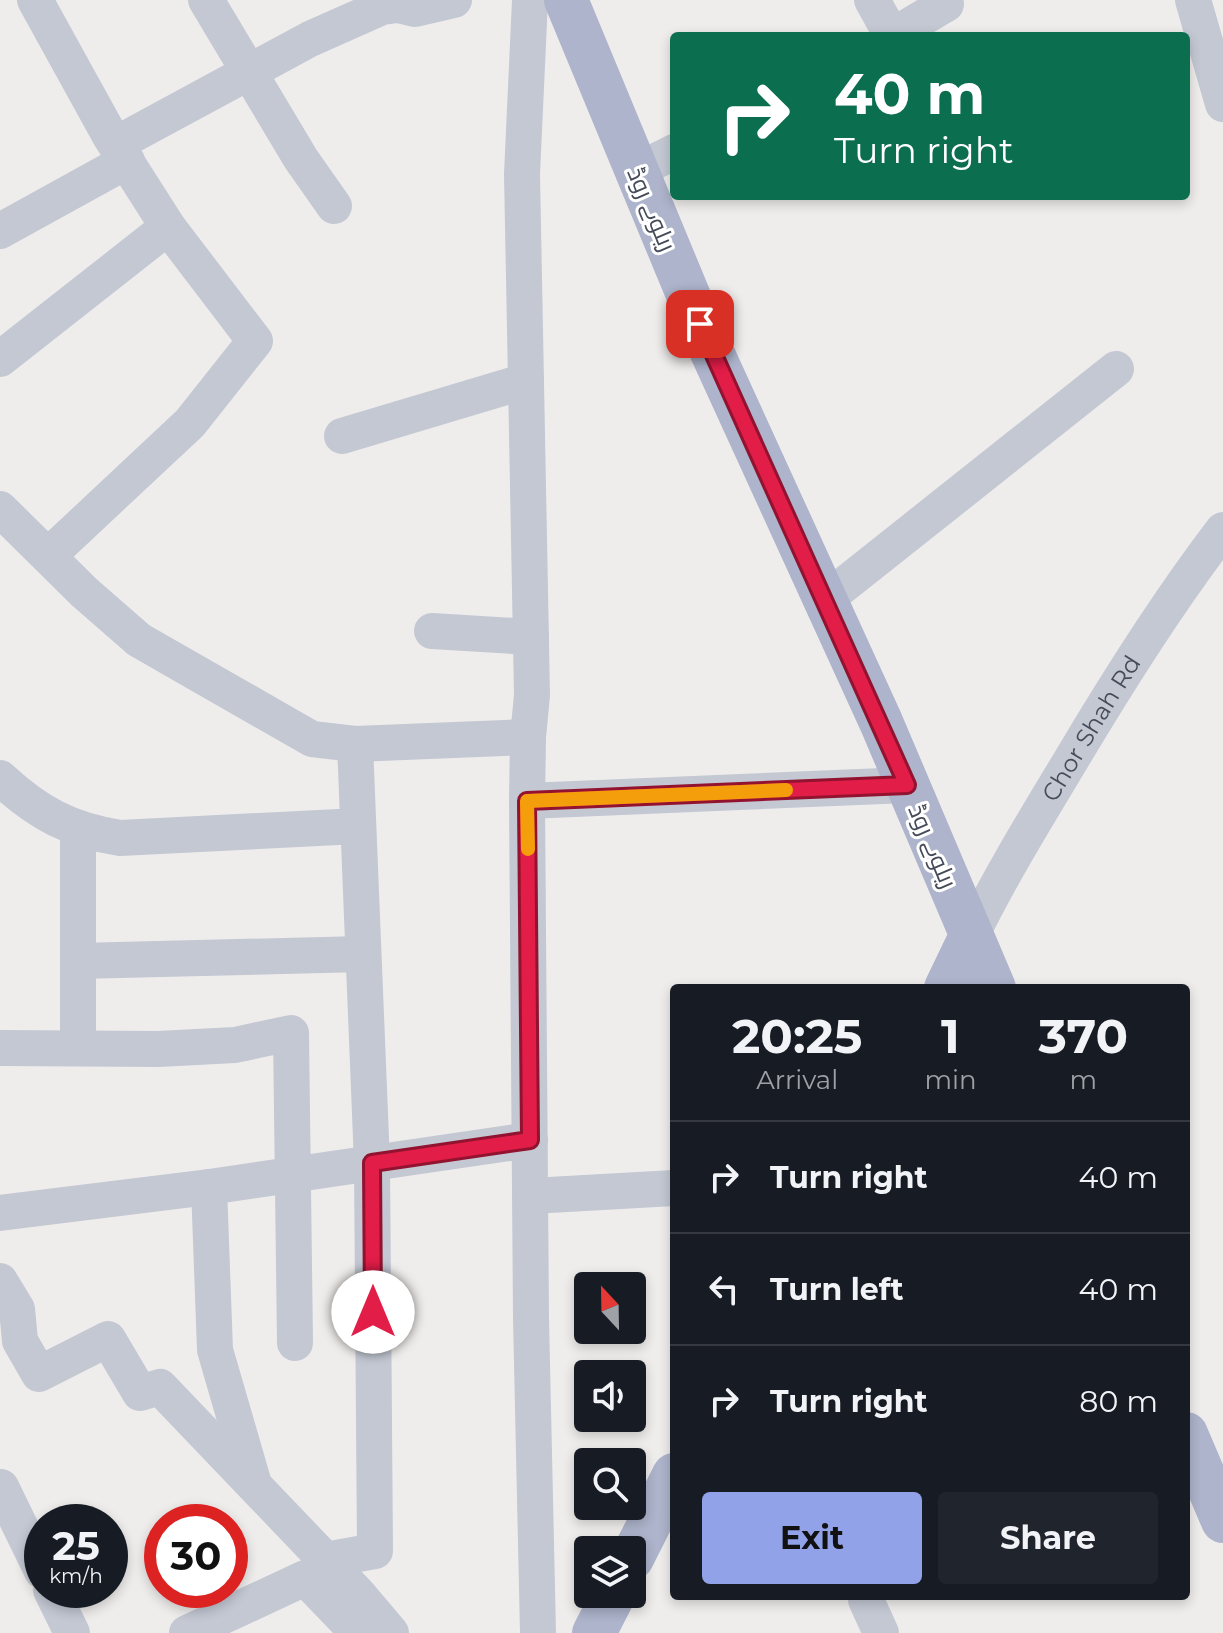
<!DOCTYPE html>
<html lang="en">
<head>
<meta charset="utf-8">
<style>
  body { margin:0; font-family:Montserrat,Cairo,sans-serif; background:#20242c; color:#f1f3f6; height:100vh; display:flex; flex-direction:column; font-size:30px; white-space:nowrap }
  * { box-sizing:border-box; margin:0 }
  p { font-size:26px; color:#9ea1a6 }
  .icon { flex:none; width:44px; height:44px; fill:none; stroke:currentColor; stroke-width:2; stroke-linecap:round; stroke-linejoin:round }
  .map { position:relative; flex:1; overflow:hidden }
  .panel { position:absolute; left:670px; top:984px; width:520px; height:616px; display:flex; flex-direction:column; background:#171b24; border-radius:8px; box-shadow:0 4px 12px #0003 }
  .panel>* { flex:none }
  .guide { position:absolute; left:670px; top:32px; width:520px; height:168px; border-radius:8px; box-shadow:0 4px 12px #0003; background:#0b6e4f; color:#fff; overflow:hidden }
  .needle { width:52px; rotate:338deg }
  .tools { position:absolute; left:574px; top:1272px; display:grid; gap:16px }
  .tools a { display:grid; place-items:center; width:72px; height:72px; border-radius:8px; background:#171b24; box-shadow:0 4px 12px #0003; font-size:40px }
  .speed { position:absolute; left:24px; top:1504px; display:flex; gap:16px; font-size:40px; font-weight:700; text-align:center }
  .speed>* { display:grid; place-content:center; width:104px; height:104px; border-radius:50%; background:#171b24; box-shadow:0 4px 12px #0003; line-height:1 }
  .speed small { font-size:20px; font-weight:400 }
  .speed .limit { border:12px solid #d22; background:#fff; color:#111 }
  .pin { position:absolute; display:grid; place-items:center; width:68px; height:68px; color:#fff; margin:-34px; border-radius:16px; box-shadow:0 4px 12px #0006 }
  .me { position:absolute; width:88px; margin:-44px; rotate:0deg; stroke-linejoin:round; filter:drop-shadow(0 0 6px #0008) }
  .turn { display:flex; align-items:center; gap:28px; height:168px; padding:0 32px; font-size:36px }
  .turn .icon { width:104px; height:104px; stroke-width:2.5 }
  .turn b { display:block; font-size:56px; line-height:68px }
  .eta { display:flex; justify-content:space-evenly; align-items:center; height:136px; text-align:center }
  .eta b { font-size:48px; font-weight:700; line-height:56px }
  .cta { display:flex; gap:16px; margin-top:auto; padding:16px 32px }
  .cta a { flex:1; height:92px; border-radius:8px; background:#92a2e8; color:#111; font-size:32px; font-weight:700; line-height:92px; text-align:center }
  .cta a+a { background:#20242c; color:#f1f3f6 }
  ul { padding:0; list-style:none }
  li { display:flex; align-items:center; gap:24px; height:112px; padding:0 32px; border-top:2px solid #363941 }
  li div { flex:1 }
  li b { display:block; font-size:30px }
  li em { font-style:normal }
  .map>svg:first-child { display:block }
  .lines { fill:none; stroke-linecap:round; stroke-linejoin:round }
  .minor { stroke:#c3c8d3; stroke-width:36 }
  .major { stroke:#adb4cb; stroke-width:44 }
  .route-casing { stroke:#92132f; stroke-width:20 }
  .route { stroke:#e11d48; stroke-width:14 }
  .slow { stroke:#f59e0b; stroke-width:14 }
  .labels { text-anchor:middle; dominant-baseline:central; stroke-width:6; stroke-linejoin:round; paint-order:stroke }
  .street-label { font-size:24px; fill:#454b59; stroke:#fff }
</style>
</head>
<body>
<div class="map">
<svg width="1223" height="1633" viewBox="0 0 1223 1633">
  <rect width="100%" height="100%" fill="#efedec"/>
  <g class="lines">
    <g class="minor">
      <path d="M35 0 110 136 168 227 255 341 190 423 48 556"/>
      <path d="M206 0 301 159 334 206"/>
      <path d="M530 0 522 174 532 695 528 737 527 801 531 1318 538 1633"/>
      <path d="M872 0 892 36"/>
      <path d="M1193 0 1223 104"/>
      <path d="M892 36 946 4 945 0"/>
      <path d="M116 144 310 39 382 7 398 5 415 9 454 0"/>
      <path d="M636 171 674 152"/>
      <path d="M0 231 127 161"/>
      <path d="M0 359 168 227"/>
      <path d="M342 436 526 381"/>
      <path d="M0 509 84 592 139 640 312 739 355 744 528 737"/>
      <path d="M825 600 1116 369"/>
      <path d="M432 631 531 637"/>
      <path d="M0 778C38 813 69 830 120 838L358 826"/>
      <path d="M527 801 907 785"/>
      <path id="s1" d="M971 936C1001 875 1036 818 1071 760 1118 681 1167 603 1223 530"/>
      <path d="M78 961 363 954"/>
      <path d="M0 1048 158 1049 235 1045 291 1033 295 1343"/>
      <path d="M78 1048V829"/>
      <path d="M209 1187 215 1350 253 1481"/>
      <path d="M531 1196 674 1188"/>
      <path d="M0 1213 209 1187 530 1140"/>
      <path d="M0 1281 17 1309 20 1341 39 1374 108 1339 140 1393 160 1387 358 1594 391 1633"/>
      <path d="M1 1487 42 1571"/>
      <path d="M325 1560 375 1551 372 1163 355 744"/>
      <path d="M51 1590 72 1633"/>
      <path d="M866 1600 881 1633"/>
      <path d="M187 1633 305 1578 358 1633"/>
    </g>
    <path class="major" d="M566 0 711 350 881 722 994 988
      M946 988 971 936
      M1186 1434 1223 1521
      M632 1558 674 1475
      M594 1633 614 1594"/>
  </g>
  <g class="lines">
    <defs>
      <path id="route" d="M373 1312 372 1163 530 1140 527 801 907 785 700 324"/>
    </defs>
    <use href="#route" class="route-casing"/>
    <use href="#route" class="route"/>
    <path class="slow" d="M528 849 527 801 786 790"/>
  </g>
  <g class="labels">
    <g class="street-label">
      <text transform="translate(652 209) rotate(67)">ریلوے روڈ</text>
      <text stroke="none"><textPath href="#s1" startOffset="240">Chor Shah Rd</textPath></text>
      <text transform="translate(933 846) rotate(67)">ریلوے روڈ</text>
    </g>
  </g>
</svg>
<div class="tools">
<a><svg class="needle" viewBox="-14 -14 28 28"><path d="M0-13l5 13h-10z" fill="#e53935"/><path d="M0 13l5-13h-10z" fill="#9ea1a6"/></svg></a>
<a><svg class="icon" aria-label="sound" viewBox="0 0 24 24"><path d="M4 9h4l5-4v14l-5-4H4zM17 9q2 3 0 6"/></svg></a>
<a><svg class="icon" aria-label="search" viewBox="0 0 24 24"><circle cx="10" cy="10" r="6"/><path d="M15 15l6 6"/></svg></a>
<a><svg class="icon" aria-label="layers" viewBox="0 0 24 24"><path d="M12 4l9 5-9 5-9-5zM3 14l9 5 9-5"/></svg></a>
</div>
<div class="speed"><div>25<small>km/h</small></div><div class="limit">30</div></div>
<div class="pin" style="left:700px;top:324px;background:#d93025"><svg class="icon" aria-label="arrive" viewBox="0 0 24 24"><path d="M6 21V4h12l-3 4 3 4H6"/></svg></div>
<svg class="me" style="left:373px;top:1312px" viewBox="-20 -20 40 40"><circle r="19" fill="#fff"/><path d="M0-13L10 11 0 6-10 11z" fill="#e11d48"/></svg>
<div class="guide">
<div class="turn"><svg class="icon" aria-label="right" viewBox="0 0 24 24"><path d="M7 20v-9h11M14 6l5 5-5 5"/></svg><div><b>40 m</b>Turn right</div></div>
</div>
<section class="panel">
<div class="eta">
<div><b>20:25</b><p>Arrival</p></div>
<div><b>1</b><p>min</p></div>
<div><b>370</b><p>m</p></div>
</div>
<ul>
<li><svg class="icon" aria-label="right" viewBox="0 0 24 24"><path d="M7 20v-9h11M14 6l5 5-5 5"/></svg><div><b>Turn right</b></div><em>40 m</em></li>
<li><svg class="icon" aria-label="left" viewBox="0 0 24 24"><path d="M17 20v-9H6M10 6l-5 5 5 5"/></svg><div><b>Turn left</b></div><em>40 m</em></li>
<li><svg class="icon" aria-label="right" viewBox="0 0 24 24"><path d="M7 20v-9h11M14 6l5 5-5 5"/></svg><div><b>Turn right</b></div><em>80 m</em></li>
</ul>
<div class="cta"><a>Exit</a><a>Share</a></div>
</section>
</div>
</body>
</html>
